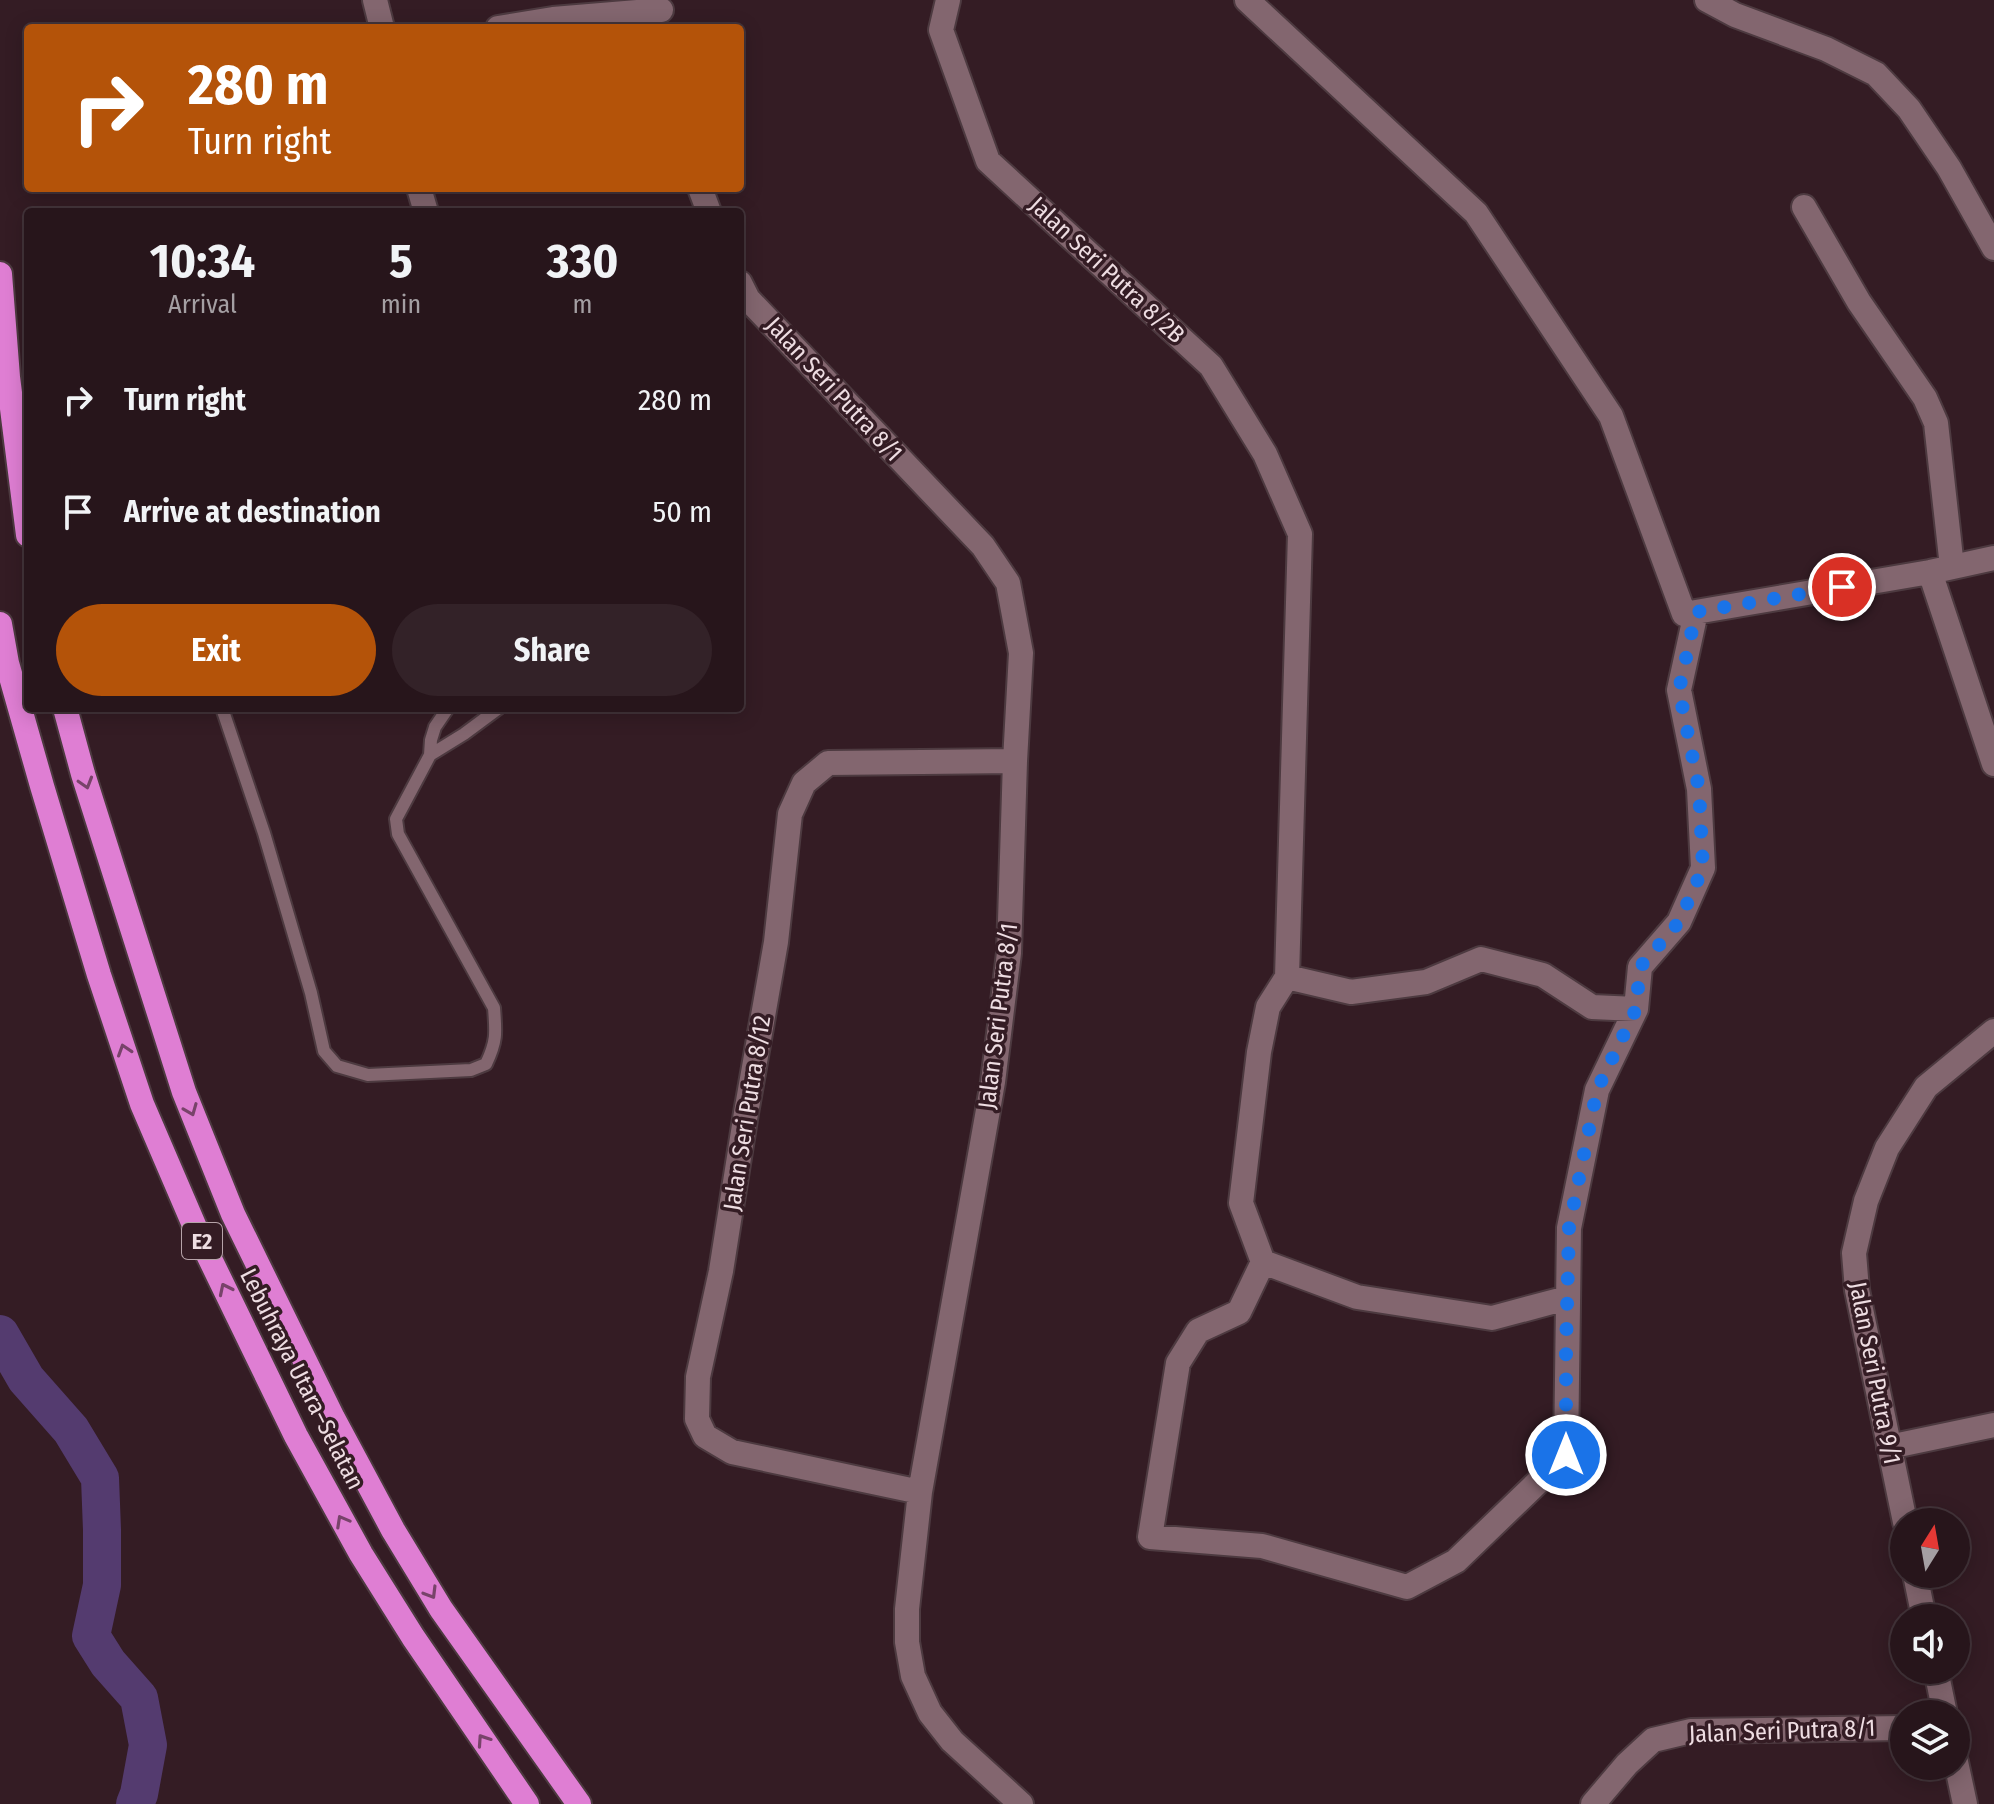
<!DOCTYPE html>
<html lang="en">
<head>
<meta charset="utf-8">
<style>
  body { margin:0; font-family:"Fira Sans Condensed",sans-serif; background:#332228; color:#f1f3f6; height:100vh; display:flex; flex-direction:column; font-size:30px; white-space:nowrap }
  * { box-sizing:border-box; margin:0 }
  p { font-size:26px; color:#a49fa3 }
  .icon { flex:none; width:44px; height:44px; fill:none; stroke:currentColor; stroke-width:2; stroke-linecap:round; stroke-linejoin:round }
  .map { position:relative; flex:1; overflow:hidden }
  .details { position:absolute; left:24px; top:208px; width:720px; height:504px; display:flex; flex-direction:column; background:#27151b; border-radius:8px; box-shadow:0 4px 20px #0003,0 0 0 2px #43343a }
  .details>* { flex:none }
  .top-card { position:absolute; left:24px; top:24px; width:720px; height:168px; border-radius:8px; box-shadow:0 4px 20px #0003,0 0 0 2px #43343a; background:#b45309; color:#fff; overflow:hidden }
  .needle { width:52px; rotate:11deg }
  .buttons { position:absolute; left:1890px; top:1508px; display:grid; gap:16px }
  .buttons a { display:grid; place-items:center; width:80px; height:80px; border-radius:50%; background:#27151b; box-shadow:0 4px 20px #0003,0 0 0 2px #43343a; font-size:40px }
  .pin { position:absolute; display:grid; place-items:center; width:68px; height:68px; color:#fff; margin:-34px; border:4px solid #fff; border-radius:50%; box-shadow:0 2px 8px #0007 }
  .me { position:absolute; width:88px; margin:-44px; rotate:0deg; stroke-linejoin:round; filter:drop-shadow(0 0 6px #0008) }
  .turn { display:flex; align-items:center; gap:28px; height:168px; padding:0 32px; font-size:36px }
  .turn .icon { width:104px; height:104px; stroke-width:2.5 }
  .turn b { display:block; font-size:56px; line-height:68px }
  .eta { display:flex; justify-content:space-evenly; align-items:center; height:136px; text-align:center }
  .eta b { font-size:48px; font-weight:700; line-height:56px }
  .primary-button { display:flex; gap:16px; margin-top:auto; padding:16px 32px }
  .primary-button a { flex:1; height:92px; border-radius:48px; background:#b45309; color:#fff; font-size:32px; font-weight:700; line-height:92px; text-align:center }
  .primary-button a+a { background:#332228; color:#f1f3f6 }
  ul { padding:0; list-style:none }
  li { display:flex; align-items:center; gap:24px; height:112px; padding:0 32px }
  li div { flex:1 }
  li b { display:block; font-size:30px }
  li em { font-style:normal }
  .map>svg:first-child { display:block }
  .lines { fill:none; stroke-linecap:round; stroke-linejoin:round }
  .river { stroke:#543b6f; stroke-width:38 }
  .lane-casing { stroke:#4d3a40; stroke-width:16 }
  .street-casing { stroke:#4d3a40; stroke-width:28 }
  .highway-casing { stroke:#4d3a40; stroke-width:28 }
  .lane { stroke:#83666f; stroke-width:12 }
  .street { stroke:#83666f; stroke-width:24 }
  .highway { stroke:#df7ed3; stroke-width:24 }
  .oneway { stroke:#78436a }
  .route { stroke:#1a73e8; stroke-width:14; stroke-dasharray:0 25.2 }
  .labels { text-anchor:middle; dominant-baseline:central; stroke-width:7; stroke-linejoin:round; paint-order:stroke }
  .shield { fill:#341c24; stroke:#b6a3a9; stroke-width:2 }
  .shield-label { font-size:22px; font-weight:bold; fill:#eedde2 }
  .street-label { font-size:24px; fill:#eedde2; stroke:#341c24 }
</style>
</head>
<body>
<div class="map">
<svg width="1994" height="1804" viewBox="0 0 1994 1804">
  <rect width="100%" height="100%" fill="#341c24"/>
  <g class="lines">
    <path class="river" d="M0 1334 26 1379 71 1430 100 1478 102 1530V1585L91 1636 108 1663 139 1698 148 1745 139 1794 135 1804"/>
    <defs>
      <path id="lane" d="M222 708 264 833 311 993 324 1051 337 1066 368 1075 471 1070 486 1064C497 1041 496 1033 494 1008L398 834 396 819 430 755 431 740 435 727 448 708
        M430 755 464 734 499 708"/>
      <path id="street" d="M375 0 382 28
        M948 0 941 30 988 161 1211 366 1265 454 1300 534 1287 977 1268 1007 1259 1052 1241 1203 1263 1262 1357 1297 1492 1318 1567 1298
        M1247 0 1476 213 1611 416 1684 614 1930 572 1994 558
        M1707 0 1735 15 1826 49 1876 74 1909 109 1949 168 1994 248
        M498 28 553 19 661 10
        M419 188 426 212
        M700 188 709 212
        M1804 207 1859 302 1925 398 1936 423 1952 567
        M740 283 748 299 983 546 1008 583 1021 653 1015 761 1009 953 993 1082 920 1492 907 1609V1642L913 1676 930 1713 952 1741 1021 1804
        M1930 572 1994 764
        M1287 977 1351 992 1426 982 1481 959 1543 975 1592 1007 1636 1009
        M1263 1262 1239 1312 1198 1331 1178 1363 1150 1537 1262 1546 1407 1587 1456 1561 1566 1455 1569 1228 1597 1090 1636 1009 1640 967 1679 922 1703 868 1699 789 1679 690 1696 612
        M1889 1447 1994 1425
        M920 1492 732 1452 705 1436 697 1419 698 1377 721 1271 746 1113 776 942 790 814 804 783 828 763 1015 761
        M1905 1522 1857 1290 1854 1253 1866 1201 1887 1148 1926 1087 1994 1031
        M1915 1574 1924 1618
        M1936 1670 1945 1714
        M1956 1762 1965 1804
        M1593 1804 1627 1764 1653 1740 1691 1731 1904 1728"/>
      <path id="highway" d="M0 274 8 377 28 535
        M0 624 7 663 42 786 99 975 142 1104 197 1232 296 1436 361 1554 413 1637 527 1804
        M65 708 83 774 184 1092 233 1214 333 1418 393 1530 441 1609 579 1804"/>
    </defs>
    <use href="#lane" class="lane-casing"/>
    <use href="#street" class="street-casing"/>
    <use href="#highway" class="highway-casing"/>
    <use href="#lane" class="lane"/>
    <use href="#street" class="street"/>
    <use href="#highway" class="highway"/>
  </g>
  <defs><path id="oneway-chevron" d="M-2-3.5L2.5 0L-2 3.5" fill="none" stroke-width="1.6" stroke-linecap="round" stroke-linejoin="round" transform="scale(2)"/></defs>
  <g class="oneway">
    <use href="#oneway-chevron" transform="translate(86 783) rotate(73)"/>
    <use href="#oneway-chevron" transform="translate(124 1050) rotate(-108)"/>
    <use href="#oneway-chevron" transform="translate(191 1110) rotate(68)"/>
    <use href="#oneway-chevron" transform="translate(225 1289) rotate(-116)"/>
    <use href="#oneway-chevron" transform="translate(342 1521) rotate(-119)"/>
    <use href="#oneway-chevron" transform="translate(431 1593) rotate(59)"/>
    <use href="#oneway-chevron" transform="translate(483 1740) rotate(-124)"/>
  </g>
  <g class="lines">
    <path class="route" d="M1566 1455V1349L1569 1228 1597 1090 1636 1009 1640 967 1679 922 1703 868 1699 789 1679 690 1696 612 1842 587"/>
  </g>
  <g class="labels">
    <rect class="shield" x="182" y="1223" width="40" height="36" rx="6"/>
    <g class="shield-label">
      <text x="202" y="1241">E2</text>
    </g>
    <g class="street-label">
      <text transform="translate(1107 270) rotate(43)">Jalan Seri Putra 8/2B</text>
      <text transform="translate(834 389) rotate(47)">Jalan Seri Putra 8/1</text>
      <text transform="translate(998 1016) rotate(-83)">Jalan Seri Putra 8/1</text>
      <text transform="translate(747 1113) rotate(-81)">Jalan Seri Putra 8/12</text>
      <text transform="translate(1875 1373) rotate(79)">Jalan Seri Putra 9/1</text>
      <text transform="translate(302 1379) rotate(63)">Lebuhraya Utara–Selatan</text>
      <text transform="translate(1782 1731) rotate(-2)">Jalan Seri Putra 8/1</text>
    </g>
  </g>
</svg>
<div class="buttons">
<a><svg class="needle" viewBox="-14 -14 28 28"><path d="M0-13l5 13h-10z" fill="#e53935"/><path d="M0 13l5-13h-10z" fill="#a49fa3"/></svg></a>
<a><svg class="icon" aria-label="sound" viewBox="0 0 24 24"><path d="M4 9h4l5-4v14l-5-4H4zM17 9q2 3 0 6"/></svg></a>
<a><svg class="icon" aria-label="layers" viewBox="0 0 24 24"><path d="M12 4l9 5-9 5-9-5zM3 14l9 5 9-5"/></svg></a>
</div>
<div class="pin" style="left:1842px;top:587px;background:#d93025"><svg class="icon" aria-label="arrive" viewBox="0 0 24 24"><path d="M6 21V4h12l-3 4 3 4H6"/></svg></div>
<svg class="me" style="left:1566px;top:1455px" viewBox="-20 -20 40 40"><circle r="17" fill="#1a73e8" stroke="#fff" stroke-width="3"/><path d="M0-11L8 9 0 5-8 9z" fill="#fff"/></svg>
<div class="top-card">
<div class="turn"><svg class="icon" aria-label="right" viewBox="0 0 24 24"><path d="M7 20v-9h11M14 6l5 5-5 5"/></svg><div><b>280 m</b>Turn right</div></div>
</div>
<section class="details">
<div class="eta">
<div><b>10:34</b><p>Arrival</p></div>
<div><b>5</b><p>min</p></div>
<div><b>330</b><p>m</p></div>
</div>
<ul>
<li><svg class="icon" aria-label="right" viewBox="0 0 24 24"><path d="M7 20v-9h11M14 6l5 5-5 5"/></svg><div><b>Turn right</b></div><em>280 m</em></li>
<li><svg class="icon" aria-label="arrive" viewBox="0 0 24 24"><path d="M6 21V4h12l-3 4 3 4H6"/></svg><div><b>Arrive at destination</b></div><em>50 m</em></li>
</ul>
<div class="primary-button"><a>Exit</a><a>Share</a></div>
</section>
</div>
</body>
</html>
